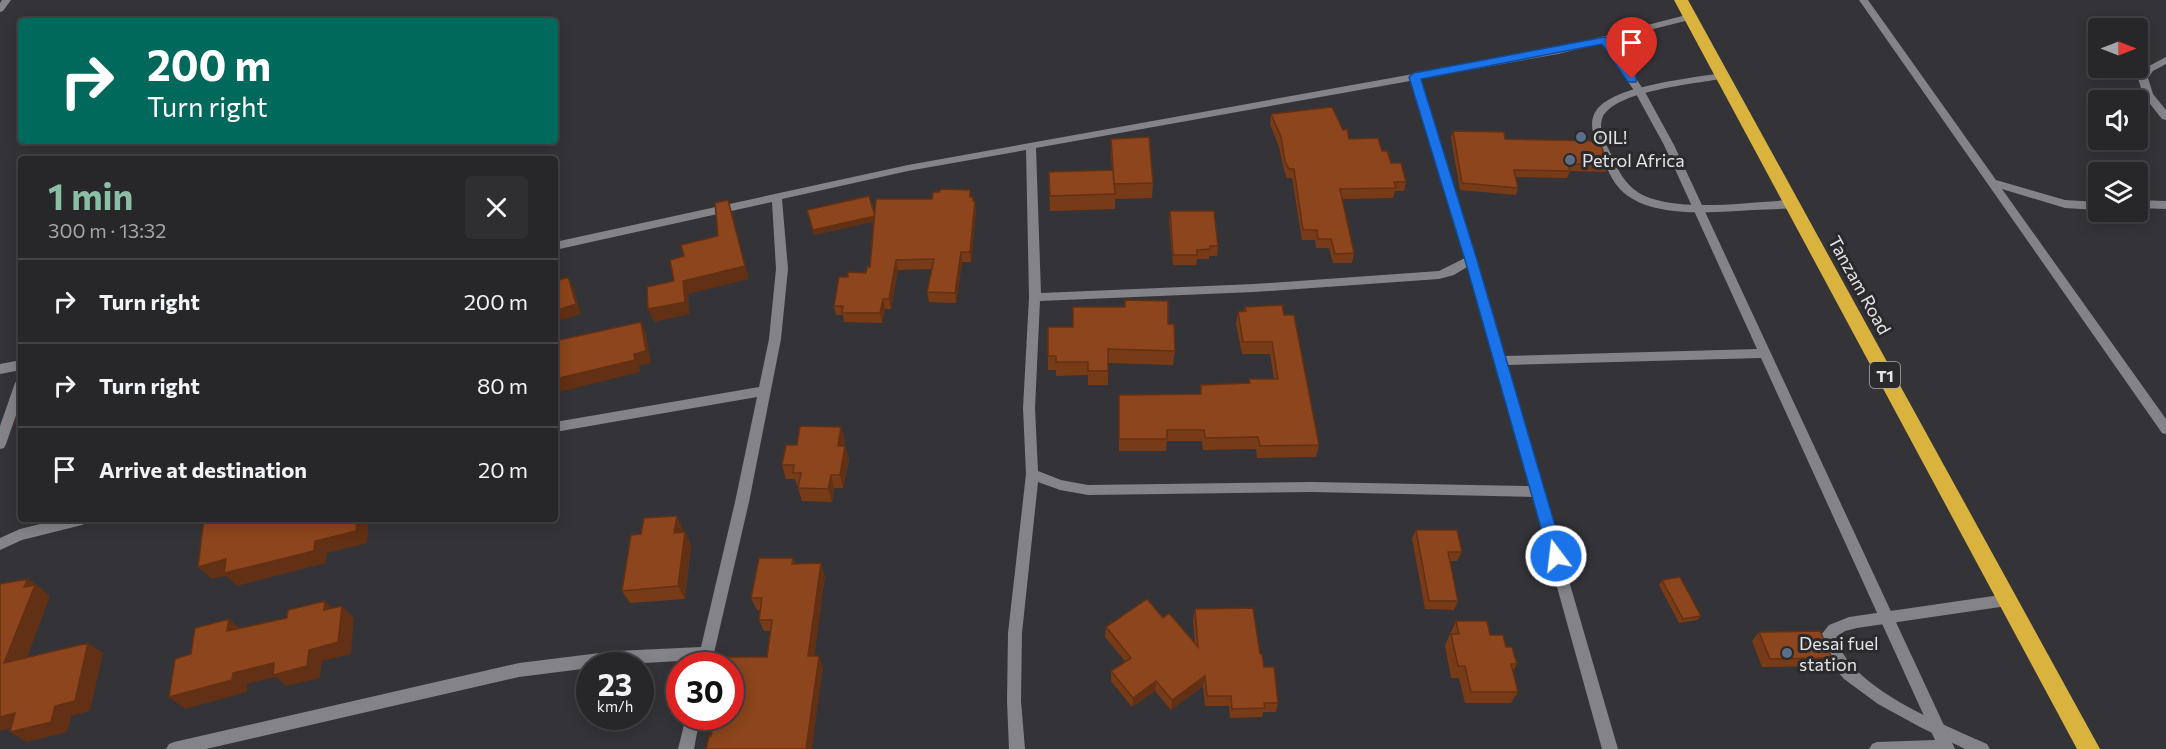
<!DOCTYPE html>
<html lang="en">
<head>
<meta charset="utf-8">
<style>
  body { margin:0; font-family:Commissioner,sans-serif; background:#2f2e31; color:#f1f3f6; height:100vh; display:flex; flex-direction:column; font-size:22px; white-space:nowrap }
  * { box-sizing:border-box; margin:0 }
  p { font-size:20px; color:#a4a5a8 }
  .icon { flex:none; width:33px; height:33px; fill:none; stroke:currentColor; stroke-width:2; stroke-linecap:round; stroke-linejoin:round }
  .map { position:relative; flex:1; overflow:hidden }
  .sheet { position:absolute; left:18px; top:156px; width:540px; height:366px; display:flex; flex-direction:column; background:#272629; border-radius:6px; box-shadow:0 3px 15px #0003,0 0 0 2px #434346 }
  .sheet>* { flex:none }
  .banner { position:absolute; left:18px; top:18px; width:540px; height:126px; border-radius:6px; box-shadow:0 3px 15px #0003,0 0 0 2px #434346; background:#00695c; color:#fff; overflow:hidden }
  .needle { width:39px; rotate:90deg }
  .buttons { position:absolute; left:2088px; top:18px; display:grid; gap:12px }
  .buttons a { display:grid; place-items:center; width:60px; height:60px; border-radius:6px; background:#272629; box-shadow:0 3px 15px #0003,0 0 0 2px #434346; font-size:30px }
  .speed { position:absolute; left:576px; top:652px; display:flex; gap:12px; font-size:30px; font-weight:700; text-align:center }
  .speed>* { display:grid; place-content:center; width:78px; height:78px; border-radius:50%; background:#272629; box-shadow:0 3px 15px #0003,0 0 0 2px #434346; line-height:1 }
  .speed small { font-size:15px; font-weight:400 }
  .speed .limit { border:9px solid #d22; background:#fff; color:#111 }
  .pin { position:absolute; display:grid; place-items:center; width:51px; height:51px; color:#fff; margin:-62px -26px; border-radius:50% 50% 50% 0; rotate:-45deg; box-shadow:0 0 6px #0007 }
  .pin .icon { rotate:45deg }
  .me { position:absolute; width:66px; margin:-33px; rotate:345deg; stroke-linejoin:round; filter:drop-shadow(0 0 4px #0008) }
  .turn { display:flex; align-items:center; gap:21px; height:126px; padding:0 30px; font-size:27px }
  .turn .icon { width:78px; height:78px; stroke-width:2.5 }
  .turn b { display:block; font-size:42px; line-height:51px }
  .round { display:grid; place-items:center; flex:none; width:63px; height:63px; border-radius:6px; background:#2f2e31 }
  .head { display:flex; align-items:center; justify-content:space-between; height:102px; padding:0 30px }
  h1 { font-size:36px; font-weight:700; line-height:45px; color:#8abfa5 }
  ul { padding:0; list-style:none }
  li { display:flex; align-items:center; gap:18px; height:84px; padding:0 30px; border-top:2px solid #434346 }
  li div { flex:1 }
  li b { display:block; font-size:22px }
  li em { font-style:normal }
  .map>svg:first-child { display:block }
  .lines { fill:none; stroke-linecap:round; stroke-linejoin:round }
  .lane { fill:#848387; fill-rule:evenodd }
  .street { fill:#848387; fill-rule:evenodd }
  .highway { fill:#d9b33e; fill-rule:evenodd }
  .wall { fill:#783b18 }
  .shaded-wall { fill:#623014 }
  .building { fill:#8c451c; stroke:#623014; stroke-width:1.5 }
  .route { fill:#1a73e8; stroke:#114b97; stroke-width:1.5 }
  .service-dot { fill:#5c6f8a; stroke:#2a292c; stroke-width:2 }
  .labels { text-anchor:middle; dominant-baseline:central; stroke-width:6; stroke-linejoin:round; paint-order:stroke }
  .shield { fill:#2a292c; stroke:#acacae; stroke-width:1.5 }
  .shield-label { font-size:16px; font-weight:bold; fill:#e4e4e6 }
  .poi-label { font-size:18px; fill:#e4e4e6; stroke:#2a292c; text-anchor:start }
  .street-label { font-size:18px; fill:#e4e4e6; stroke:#2a292c }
</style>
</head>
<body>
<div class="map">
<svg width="2166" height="749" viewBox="0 0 2166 749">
  <rect width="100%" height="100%" fill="#343337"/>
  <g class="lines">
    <path class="lane" d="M1722 73 1725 74V78C1699 84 1612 90 1602 119 1598 132 1608 147 1613 158 1621 178 1632 193 1653 199 1694 211 1749 202 1791 200L1795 201 1796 204 1795 207C1782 210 1767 209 1754 210 1716 212 1655 219 1624 193 1611 182 1606 165 1599 150 1593 135 1587 120 1599 107 1620 85 1692 78 1722 73Z
      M2007 594 2012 596 2014 600 2012 604 2007 606 1857 628 1845 631 1836 637C1849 688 1943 724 1987 744L1990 749H1965L1920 727 1878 704 1844 679 1833 666 1821 635 1829 625 1849 617Z"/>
    <path class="street" d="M2 0H11L3 11 0 12V3Z
      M1859 0H1868L1996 180 2065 200 2098 202V210L2065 208 2002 189 2166 419V434L2162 433Z
      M1690 14 1695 17 1693 19 1610 40 1645 92 1674 145 1955 749H1869L1872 744 1877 742 1935 740 1761 358 1507 365 1542 488 1545 492 1544 495 1618 749H1602L1532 497 1312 492 1088 495 1060 490 1038 482 1022 633 1021 701 1025 749H1009L1007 701 1008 633 1026 474 1023 408 1029 297 1026 150 908 171 782 199 788 269 781 339 749 502 711 666H697L698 660 590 666V668L519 677 206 749H166L169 744 174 742 519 663 616 651 701 647 735 502 757 397 555 432V422L759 387 769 339 776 269 772 202 555 250V242L908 165 1558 48ZM1602 43 1635 92 1664 145 1757 349 1504 356 1477 260 1419 79 1558 54ZM1410 81 1465 258 1439 271 1254 284 1041 293 1036 148ZM1467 267 1529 486 1312 482 1088 485 1061 480 1038 471 1035 408 1040 301 1254 292 1439 279 1454 275Z
      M2166 57V64L2153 71 2148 78 2153 94 2166 110V120L2162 119 2143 95 2138 78 2147 67Z
      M2138 200 2166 201V209L2138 208Z
      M21 360V370L0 374V364Z
      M21 378V401L6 444 4 448 0 449V426L15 383 17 380Z
      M60 519H89L87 523 82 525 22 540 0 550V538L20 529Z
      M686 717H700L694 749H678Z"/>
    <path class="highway" d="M1674 0H1688L2100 749H2077Z"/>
  </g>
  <path class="wall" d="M1271 114 1343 130 1349 139 1382 151 1406 182 1404 191H1395L1393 198 1342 199 1354 253 1352 263H1333L1329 248H1316L1315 240H1302L1292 178H1287L1284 170 1279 147 1270 124Z
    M1453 131 1505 139 1609 165 1606 172 1570 171 1567 178 1515 177 1518 188 1516 195 1460 190 1451 138Z
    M1111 139 1153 183 1152 198 1115 199V209L1050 211 1049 172 1112 170 1111 153Z
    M970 190 971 197 974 201 976 211 971 262H962L956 303 929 302 927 292 932 269 898 270 891 309H885L882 323 844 322 843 315H836L834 306 848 277 866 273 870 267 874 221 814 235 807 210 875 215 932 199 939 192Z
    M1170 211 1218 246 1217 256H1209V259H1197L1196 265H1173L1169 221Z
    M1245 307 1284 315 1319 445 1316 457 1257 458 1256 449 1203 450 1202 441H1167L1166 451H1119V395L1200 394 1201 385 1249 383V379H1274L1270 354H1242L1236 324 1238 312 1244 311Z
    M1168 324 1175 351 1173 365 1108 363V385H1088V375L1056 376V370H1048V356L1073 327Z
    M841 427 845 441 844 446 849 459 843 488H834L832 502 802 501 798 488 799 486H797L795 479H786L782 465 797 445Z
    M683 529 682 533 685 532 691 545 685 599 630 603 622 591Z
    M1416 530 1462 552 1457 561H1450L1458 601 1454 610 1425 609 1412 538Z
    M793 558 795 564 825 576 814 656 823 668 711 736 767 657 771 631H764L759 620 760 610H757L751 598Z
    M1662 580 1701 616 1697 620 1679 623 1659 585Z
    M1195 609 1260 654 1264 667 1278 703 1276 712H1263L1262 717 1230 718 1229 706H1205L1203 686 1171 710 1155 691 1132 707 1111 681V671L1125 661 1105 637 1106 627 1163 618 1195 644 1193 620Z
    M1456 621 1490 635 1506 647 1517 664 1513 671 1518 692 1511 703H1465L1459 678H1451L1445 645Z
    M1759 632 1832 658 1823 666 1762 667 1752 641Z"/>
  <path class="shaded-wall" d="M728 200 749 279 688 294 690 314 654 322 648 309 683 281 745 266Z
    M975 201 976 211 971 262 970 252Z
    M875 216 876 221 814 235 813 230Z
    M961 252 962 262 956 303 955 293Z
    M896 260 898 270 891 309 889 299Z
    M568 277 573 287 581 314 555 322V311Z
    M883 299 885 309 882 323 880 313Z
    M641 322 646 334 651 363 639 366 640 372 555 393V379L634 354Z
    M21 422V429L15 423Z
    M841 427 845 441 842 459 838 446Z
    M845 446 849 459 843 488 840 475Z
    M831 475 834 488 832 502 828 489Z
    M677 516 683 529 681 546 674 533Z
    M357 519H369L367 543 327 553 326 563 237 586 226 576 212 579 198 567 226 559 315 541Z
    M685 532 691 545 685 599 678 586Z
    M821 563 825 576 813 668 808 656Z
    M28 579 44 590 43 591 50 596 21 674 4 663 24 587Z
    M325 601 338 613 324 610Z
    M342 606 354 618 351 654 322 661 320 678 286 686 276 677 247 684V692L185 709 169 697 233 673 309 650Z
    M229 619 243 631H227Z
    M88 643 103 653 90 711 71 716 67 732 27 742 10 732 55 706Z
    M819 656 823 668 812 749H806Z
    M1205 676 1203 686 1171 710 1172 700Z
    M1156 681 1155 691 1132 707 1133 698Z
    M15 713 32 723 0 731V717Z"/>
  <path class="building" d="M1332 107 1343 130 1347 129 1349 139 1378 138 1382 151H1387L1391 163H1401L1406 182H1394L1396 188 1340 189 1354 253 1335 254 1331 239H1318L1317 230H1303L1294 169H1289L1285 161 1281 137 1271 114Z
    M1453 131 1504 132 1505 139 1599 141 1609 165 1568 164 1570 171 1514 170 1518 188 1462 183Z
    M1149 137 1153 183 1114 184 1111 139Z
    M1113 170 1115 194 1050 196 1049 172Z
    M941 189 970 190V197H973V201H975L970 252H961L955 293 927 292 934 259 896 260 889 299H883L880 313H842L843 306H834L839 277H848V272L866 273 867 267H870L876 199H932L933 192H939Z
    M869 196 875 216 813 230 807 210Z
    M728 200 745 266 683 281 685 302 648 309 647 287 674 281 670 260 684 256 681 245 718 236 715 203Z
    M1170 211H1214L1218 246H1210V249L1197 250V255H1173Z
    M555 272 557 281 568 277 576 304 555 311Z
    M1125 300 1168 301V324H1174L1175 351 1108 349V371H1088V362H1056V356H1048V327H1073V307H1125Z
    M1282 305 1284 315H1294L1319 445 1260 446 1258 437 1205 438 1204 430H1167V439H1119V395L1201 394V385L1250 383 1249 379H1278L1272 342H1243L1238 312 1246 311 1245 307Z
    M641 322 646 351 634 354 635 360 555 379V341Z
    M21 400V422L15 423Z
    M800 426 841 427 838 446H845L840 475H831L828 489 798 488 801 473H793L794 465H782L786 445H797Z
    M677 516 674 533 685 532 678 586 622 591 631 535 641 534 644 518Z
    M204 519H357L356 531 315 541 314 551 224 573 226 559 198 567Z
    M1416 530H1457L1462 552H1448L1458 601H1429Z
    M759 558H793L792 564 821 563 808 656H819L806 749H706L709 736H711L715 717H730V666H725L727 657H767L772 620H759L762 598H751Z
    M1680 577 1701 616 1683 619 1662 580Z
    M28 579 24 587 35 585 4 663 88 643 75 701 55 706 51 722 10 732 15 713 0 717V584Z
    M1147 599 1163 618 1169 613 1198 647 1195 609 1253 608 1260 654H1262L1264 667H1274L1278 703H1264L1265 708 1232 709 1231 696H1207L1205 676 1172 700 1156 681 1133 698 1111 671 1131 658 1106 627Z
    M325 601 324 610 342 606 338 642 309 650 307 666 273 675 274 663 233 673 232 680 169 697 175 659 191 654 195 628 229 619 227 631 287 618 288 610Z
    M1456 621H1487L1490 635H1503L1506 647H1512L1517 664H1511L1518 692H1471L1465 666H1458L1451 634H1459Z
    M1820 631 1832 658 1770 659 1759 632Z"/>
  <path class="route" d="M1605 37 1609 38 1636 77V82H1628L1602 44 1421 79 1477 260 1564 556 1562 561 1556 563 1551 561 1549 556 1465 260 1409 77 1414 73Z"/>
  <g class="service-dot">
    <circle cx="1581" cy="137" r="6"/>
    <circle cx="1570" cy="160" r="6"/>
    <circle cx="1787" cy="653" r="6"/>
  </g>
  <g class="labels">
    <rect class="shield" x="1870" y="362" width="30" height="26" rx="4.5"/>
    <g class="shield-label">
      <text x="1885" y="375">T1</text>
    </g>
    <g class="poi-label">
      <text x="1593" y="137">OIL!</text>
      <text x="1582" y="160">Petrol Africa</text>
      <text x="1799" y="643">Desai fuel<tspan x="1799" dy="21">station</tspan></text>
    </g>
    <g class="street-label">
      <text transform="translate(1860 285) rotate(61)">Tanzam Road</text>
    </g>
  </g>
</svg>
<div class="buttons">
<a><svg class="needle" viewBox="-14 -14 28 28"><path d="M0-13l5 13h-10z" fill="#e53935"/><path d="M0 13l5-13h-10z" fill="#a4a5a8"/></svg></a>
<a><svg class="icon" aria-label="sound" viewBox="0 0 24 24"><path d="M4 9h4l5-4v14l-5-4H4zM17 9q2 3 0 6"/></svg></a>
<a><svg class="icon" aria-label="layers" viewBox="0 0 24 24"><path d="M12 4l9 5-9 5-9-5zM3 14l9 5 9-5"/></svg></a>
</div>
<div class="speed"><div>23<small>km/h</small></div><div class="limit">30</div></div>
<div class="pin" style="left:1632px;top:79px;background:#d93025"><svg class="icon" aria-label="arrive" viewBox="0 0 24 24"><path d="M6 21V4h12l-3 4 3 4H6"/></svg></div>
<svg class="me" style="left:1556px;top:556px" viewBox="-20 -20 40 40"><circle r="17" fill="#1a73e8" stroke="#fff" stroke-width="3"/><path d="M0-11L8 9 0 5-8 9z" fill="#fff"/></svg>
<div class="banner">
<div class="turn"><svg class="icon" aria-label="right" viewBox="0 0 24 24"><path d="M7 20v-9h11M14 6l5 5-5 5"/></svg><div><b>200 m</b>Turn right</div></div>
</div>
<section class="sheet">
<div class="head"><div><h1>1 min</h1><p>300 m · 13:32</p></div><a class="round"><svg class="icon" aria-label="close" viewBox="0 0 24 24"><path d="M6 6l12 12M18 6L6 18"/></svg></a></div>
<ul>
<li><svg class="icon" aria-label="right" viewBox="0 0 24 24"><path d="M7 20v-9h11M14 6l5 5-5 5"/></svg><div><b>Turn right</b></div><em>200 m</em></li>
<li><svg class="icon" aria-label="right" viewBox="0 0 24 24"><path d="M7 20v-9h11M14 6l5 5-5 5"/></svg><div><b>Turn right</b></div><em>80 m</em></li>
<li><svg class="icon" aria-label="arrive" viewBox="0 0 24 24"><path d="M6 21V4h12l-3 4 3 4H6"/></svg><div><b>Arrive at destination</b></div><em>20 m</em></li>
</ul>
</section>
</div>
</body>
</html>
